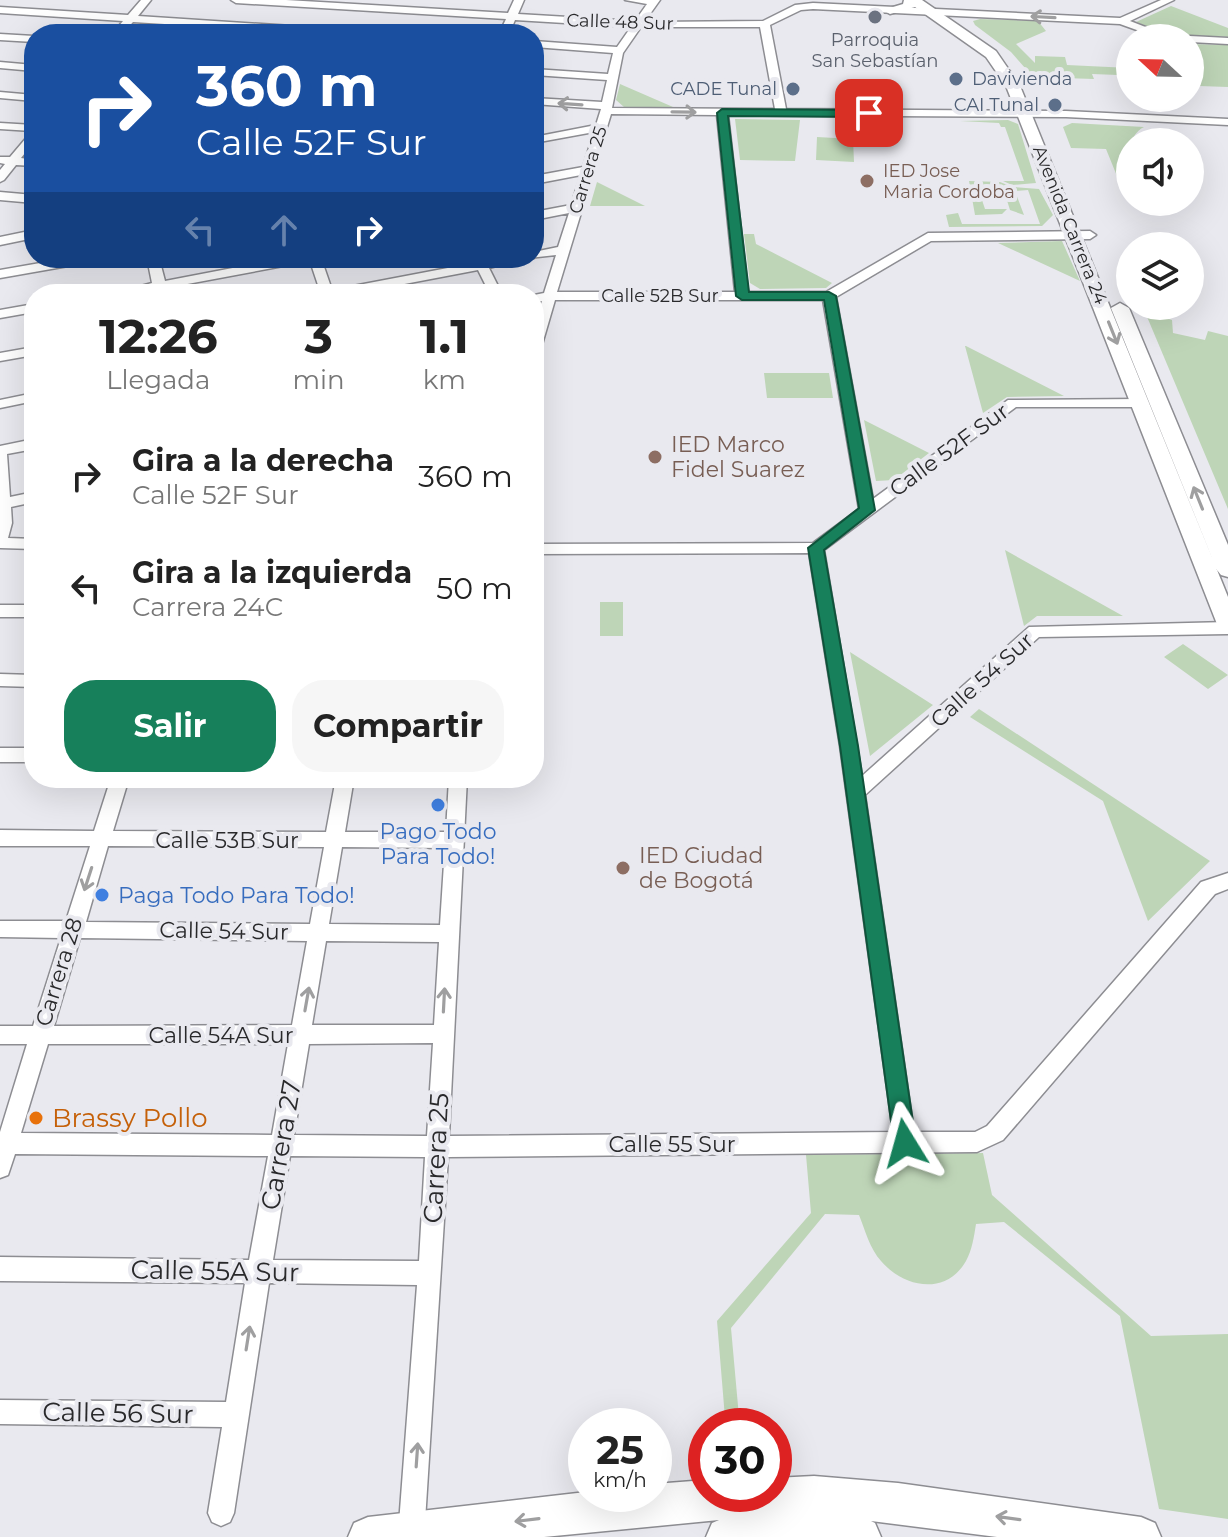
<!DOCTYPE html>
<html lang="es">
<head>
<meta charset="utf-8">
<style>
  body { margin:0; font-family:Montserrat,sans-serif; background:#f6f6f6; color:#222; height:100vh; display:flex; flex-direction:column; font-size:30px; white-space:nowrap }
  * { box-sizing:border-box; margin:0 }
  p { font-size:26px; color:#767676 }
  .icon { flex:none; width:44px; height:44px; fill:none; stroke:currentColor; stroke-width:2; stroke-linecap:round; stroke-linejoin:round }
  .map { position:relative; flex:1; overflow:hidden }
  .sheet { position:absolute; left:24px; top:284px; width:520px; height:504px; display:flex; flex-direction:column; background:#fff; border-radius:32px; box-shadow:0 8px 32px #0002 }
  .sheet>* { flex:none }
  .hud { position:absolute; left:24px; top:24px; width:520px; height:244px; border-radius:32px; box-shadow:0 8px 32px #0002; background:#1a4fa0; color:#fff; overflow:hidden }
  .needle { width:52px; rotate:292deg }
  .controls { position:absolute; left:1116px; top:24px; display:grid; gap:16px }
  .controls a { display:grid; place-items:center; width:88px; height:88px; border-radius:50%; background:#fff; box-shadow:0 8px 32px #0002; font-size:40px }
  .speed { position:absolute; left:568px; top:1408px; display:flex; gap:16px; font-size:40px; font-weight:700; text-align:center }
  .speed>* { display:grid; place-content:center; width:104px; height:104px; border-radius:50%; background:#fff; box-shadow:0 8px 32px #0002; line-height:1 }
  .speed small { font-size:20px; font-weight:400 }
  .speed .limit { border:12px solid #d22; background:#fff; color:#111 }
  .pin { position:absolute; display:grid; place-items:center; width:68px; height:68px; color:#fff; margin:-34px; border-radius:16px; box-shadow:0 4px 12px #0006 }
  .me { position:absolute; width:88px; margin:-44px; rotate:352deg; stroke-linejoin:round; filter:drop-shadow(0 0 6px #0008) }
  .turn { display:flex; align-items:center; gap:28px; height:168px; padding:0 40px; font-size:36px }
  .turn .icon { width:104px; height:104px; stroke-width:2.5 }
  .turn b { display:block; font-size:56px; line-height:68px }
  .lanes { display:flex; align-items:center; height:76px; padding:0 40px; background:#0003; justify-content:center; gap:40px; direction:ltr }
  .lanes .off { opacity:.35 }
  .eta { display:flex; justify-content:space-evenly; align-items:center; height:136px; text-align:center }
  .eta b { font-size:48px; font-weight:700; line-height:56px }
  .button { display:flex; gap:16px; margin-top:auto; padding:16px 40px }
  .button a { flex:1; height:92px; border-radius:32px; background:#17805b; color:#fff; font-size:32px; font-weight:700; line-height:92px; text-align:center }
  .button a+a { background:#f6f6f6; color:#222 }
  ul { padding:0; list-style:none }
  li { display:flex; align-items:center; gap:24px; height:112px; padding:0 40px }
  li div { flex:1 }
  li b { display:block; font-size:30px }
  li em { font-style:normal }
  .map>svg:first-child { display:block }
  .green { fill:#bed5b7 }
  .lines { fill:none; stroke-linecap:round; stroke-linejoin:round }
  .minor-casing { stroke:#8d8d92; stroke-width:3 }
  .major-casing { stroke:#8d8d92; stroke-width:3 }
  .highway-casing { stroke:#8d8d92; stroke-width:3 }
  .minor { fill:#fff; fill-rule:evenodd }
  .major { fill:#fff; fill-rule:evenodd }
  .highway { fill:#fff; fill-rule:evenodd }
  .oneway { stroke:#9f9fa0 }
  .route { fill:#17805b; stroke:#0f533b; stroke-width:2 }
  .worship-dot { fill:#6b7280; stroke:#e9e9ef; stroke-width:3 }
  .service-dot { fill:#5c6f8a; stroke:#e9e9ef; stroke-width:3 }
  .education-dot { fill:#8d6e63; stroke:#e9e9ef; stroke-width:3 }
  .shop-dot { fill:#3f7fe0; stroke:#e9e9ef; stroke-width:3 }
  .food-dot { fill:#e8710a; stroke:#e9e9ef; stroke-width:3 }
  .labels { text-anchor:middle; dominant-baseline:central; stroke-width:8; stroke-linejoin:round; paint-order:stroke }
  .far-street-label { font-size:18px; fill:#29292b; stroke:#e9e9ef }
  .far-worship-label { font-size:18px; fill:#5b616d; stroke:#e9e9ef }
  .far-service-label { font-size:18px; fill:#4e5e75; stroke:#e9e9ef; text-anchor:end }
  .far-education-label { font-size:18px; fill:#785e54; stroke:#e9e9ef; text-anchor:start }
  .education-label { font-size:22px; fill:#785e54; stroke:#e9e9ef; text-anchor:start }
  .street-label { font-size:22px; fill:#29292b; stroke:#e9e9ef }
  .shop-label { font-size:22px; fill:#366cbe; stroke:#e9e9ef }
  .near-food-label { font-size:26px; fill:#c56008; stroke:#e9e9ef; text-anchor:start }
  .near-street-label { font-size:26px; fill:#29292b; stroke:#e9e9ef }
</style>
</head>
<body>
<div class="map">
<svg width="1228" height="1537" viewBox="0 0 1228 1537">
  <rect width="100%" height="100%" fill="#e9e9ef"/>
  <path class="green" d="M1171 6 1228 28V37L1168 34 1136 22Z
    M980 19 1038 21 1046 31 1016 44 1035 63V56L1065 57 1067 65 1130 68V81H1121L1118 75 1092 74 1094 79 1033 77 1011 52 975 25 973 21Z
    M1190 44 1228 45V87L1199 86 1197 78H1190Z
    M620 84 673 107H624L616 100Z
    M735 119 800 120 795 161 740 160Z
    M1008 120 1018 124 1036 183 1012 185 1003 181H1024L1005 127H1001L999 123 960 121Z
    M1072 123 1144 127C1128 134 1125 164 1119 181L1106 149 1071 148 1063 127Z
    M817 137 853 139 854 162 816 160Z
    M969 181 1000 182 1010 186 1001 194H994L993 191 1000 190 998 184 977 185 985 209H1007L1002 214 975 215Z
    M597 182 645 206H590Z
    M1014 187 1039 189 1053 215 1042 226 949 227 946 215 958 213 962 224H1040L1028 190 1015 191 1024 215 1010 210 1005 194Z
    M744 234H754L756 244 832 283 826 288 760 289 750 283Z
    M1062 241 1080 281 998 243Z
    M1145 312 1172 320 1173 333 1205 340 1208 331 1228 336V509Z
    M965 346H966L1064 396 1007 397 983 413Z
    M764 373H829L833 398H767Z
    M864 420 929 453 894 480 876 481Z
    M1005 550 1123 616H1037L1024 626Z
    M600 602H623V636H600Z
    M1183 644 1228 675 1208 689 1164 657Z
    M850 652 933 705 870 756Z
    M979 709 1210 861 1148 921 1103 801 970 717Z
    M983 1153 992 1195 1151 1336 1228 1334V1519L1159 1509 1120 1316 1004 1222 976 1224C974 1237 972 1250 966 1261 946 1296 904 1288 881 1261 870 1249 865 1230 859 1215L825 1214 731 1328 739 1417 725 1418 717 1321 811 1213 806 1155Z"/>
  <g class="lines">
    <defs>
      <path id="minor" d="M141 0H151L138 16 370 31 375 34H323L133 22 122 34H112L123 21 0 13V7L128 15Z
        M231 0H286L508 13 514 0H524L518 14 635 21 647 4 625 0H660L645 21 653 22 763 21 795 5 813 3 1120 18 1161 0H1174L1130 21 1174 38H1159L1120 24 813 9 801 10 770 25 786 109 1066 111 1228 119V125L1066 117 728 115 748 292H826L928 233 1090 231 1096 235 1090 239 931 241 836 297 873 499 1008 400 1140 399 1147 403 1140 407H1016L824 550 862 776 1029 627 1228 622V634L1039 637 865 795 914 1132H975L987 1126 1201 882 1228 873V889L1215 894 1003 1140 977 1152 448 1157 424 1537H398L417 1285 269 1283 234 1513 230 1522 221 1526 212 1522 208 1513 222 1427 0 1424V1400L226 1402 245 1283 0 1281V1257L249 1260 268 1156 15 1154 8 1175 0 1178V1132L27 1044H0V1026H33L61 938 0 937V921H66L90 846H0V830L94 831 111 778H129L113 831 326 832 336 778H354L345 832H446L449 778H467L449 1136 893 1132 840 746 809 553 534 554V544L813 543 859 509 823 300H555L541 348 534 352V326L542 301 534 303V295L544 293 556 255 529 258H534V252L558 247 569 213 534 220V212L571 205 581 175 534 184V176L583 167 594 132 534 143V137L596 125 601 109 534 104V98L602 102 607 80 534 75V69L608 74 613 53 534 47V41L617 47 631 27 515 20 509 34H499L506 19 236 3ZM641 27H760L775 109 612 108 623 53ZM611 114 717 115 735 292H557ZM108 846 324 847 310 924 86 922ZM342 847 445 848 440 925 329 924ZM80 938 307 941 292 1025 54 1026ZM326 941 439 942 434 1025H312ZM433 1043 427 1136 294 1135 309 1044ZM48 1044H288L272 1135 21 1133ZM290 1156 425 1157 419 1261 273 1260Z
        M0 34 34 36V42L0 40Z
        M1190 36 1228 38V44L1190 42V38H1186Z
        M0 62 34 65V71L0 68Z
        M0 92 34 95V101L0 98Z
        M0 123 34 125V142L21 158 34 160V166L16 165 4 180 0 182V170L5 164 0 163V157H10L32 131 0 129Z
        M0 192 34 195V203L0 200Z
        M34 230V238L0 245V237Z
        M69 258H97L91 262 0 278V270Z
        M147 258H159L165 281 285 258H321L332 290 474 263 472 258H484L486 261 528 258 489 268 502 294H490L478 270 352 294H321L310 261 166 288 167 294H155L154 291 111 294 152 283Z
        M34 304V312L0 318V310Z
        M34 347V355L0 361V353Z
        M34 393V401L0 408V400Z
        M34 439V449L7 454 10 497 34 492V502L11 507 12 523 8 538 34 539V549L0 548V446Z
        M0 605H34V617H0Z
        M0 674 34 675V687L0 686Z
        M0 748H34V762H0Z"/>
      <path id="major" d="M904 0H922L996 51 1020 86 1228 597V632L1220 630 1217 624 1006 86 986 57 915 7 890 14 883 10 903 4Z
        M1120 303 1129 308 1228 545V577L1221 575 1217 570 1111 308Z"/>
      <path id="highway" d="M814 1476 898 1483 1141 1517 1155 1523 1161 1537H997L871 1521 875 1523 881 1537H706L712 1523 719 1520 544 1537H348L354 1523 368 1517 586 1492 654 1494V1484L706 1480V1494H774V1478Z"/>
    </defs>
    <use href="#minor" class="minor-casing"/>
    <use href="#major" class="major-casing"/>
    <use href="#highway" class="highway-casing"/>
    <use href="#minor" class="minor"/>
    <use href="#major" class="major"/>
    <use href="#highway" class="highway"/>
  </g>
  <defs><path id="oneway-shaft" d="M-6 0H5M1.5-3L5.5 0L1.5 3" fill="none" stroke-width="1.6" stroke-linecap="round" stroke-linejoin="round" transform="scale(2)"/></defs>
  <g class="oneway">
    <use href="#oneway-shaft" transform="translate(1043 17) rotate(-177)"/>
    <use href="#oneway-shaft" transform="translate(570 104) rotate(-176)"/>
    <use href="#oneway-shaft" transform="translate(684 112) rotate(1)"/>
    <use href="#oneway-shaft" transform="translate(1113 333) rotate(68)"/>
    <use href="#oneway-shaft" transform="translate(1198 498) rotate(-112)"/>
    <use href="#oneway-shaft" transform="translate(88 879) rotate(108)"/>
    <use href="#oneway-shaft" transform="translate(307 999) rotate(-80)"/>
    <use href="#oneway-shaft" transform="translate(444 1000) rotate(-87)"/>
    <use href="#oneway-shaft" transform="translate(248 1338) rotate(-81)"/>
    <use href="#oneway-shaft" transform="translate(417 1455) rotate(-86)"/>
    <use href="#oneway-shaft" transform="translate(1008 1518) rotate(-172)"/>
    <use href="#oneway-shaft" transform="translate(527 1520) rotate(173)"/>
  </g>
  <path class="route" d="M722 109 869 110 875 113 869 117 728 116 749 292H829L836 296 875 510 824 550 858 746 916 1143 913 1151 905 1154 897 1151 894 1143 840 746 808 548 859 508 824 300H742L736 296 717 113Z"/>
  <circle class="worship-dot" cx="875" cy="17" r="8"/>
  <g class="service-dot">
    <circle cx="956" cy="79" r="8"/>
    <circle cx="793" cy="89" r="8"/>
    <circle cx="1055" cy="105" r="8"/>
  </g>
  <g class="education-dot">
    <circle cx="867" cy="181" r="8"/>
    <circle cx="655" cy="457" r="8"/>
    <circle cx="623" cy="868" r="8"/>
  </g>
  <g class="shop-dot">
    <circle cx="438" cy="805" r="8"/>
    <circle cx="102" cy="895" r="8"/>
  </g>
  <circle class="food-dot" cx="36" cy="1118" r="8"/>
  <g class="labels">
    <g class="far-street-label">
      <text transform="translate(620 22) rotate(2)">Calle 48 Sur</text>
      <text transform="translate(588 170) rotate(-73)">Carrera 25</text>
      <text transform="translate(1070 225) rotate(68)">Avenida Carrera 24</text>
      <text x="660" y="296">Calle 52B Sur</text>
    </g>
    <g class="far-worship-label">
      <text x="875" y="40">Parroquia<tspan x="875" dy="21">San Sebastían</tspan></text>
    </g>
    <g class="far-service-label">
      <text x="972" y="79" text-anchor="start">Davivienda</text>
      <text x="777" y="89">CADE Tunal</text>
      <text x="1039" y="105">CAI Tunal</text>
    </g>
    <g class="far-education-label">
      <text x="883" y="171">IED Jose<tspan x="883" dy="21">Maria Cordoba</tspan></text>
    </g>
    <g class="education-label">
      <text x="671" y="444">IED Marco<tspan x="671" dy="25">Fidel Suarez</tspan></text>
      <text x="639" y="855">IED Ciudad<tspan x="639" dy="25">de Bogotá</tspan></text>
    </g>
    <g class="street-label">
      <text transform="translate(949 450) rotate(-36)">Calle 52F Sur</text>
      <text transform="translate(982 680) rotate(-42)">Calle 54 Sur</text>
      <text x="227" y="840">Calle 53B Sur</text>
      <text transform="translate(224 931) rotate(1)">Calle 54 Sur</text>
      <text transform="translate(59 972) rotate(-73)">Carrera 28</text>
      <text x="221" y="1035">Calle 54A Sur</text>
      <text x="672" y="1144">Calle 55 Sur</text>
    </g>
    <g class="shop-label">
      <text x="438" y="831">Pago Todo<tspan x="438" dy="25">Para Todo!</tspan></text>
      <text x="118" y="895" text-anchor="start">Paga Todo Para Todo!</text>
    </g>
    <g class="near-food-label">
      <text x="52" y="1118">Brassy Pollo</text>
    </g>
    <g class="near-street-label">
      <text transform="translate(281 1145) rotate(-80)">Carrera 27</text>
      <text transform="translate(436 1158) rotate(-87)">Carrera 25</text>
      <text transform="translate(215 1271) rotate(1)">Calle 55A Sur</text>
      <text transform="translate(118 1413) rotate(1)">Calle 56 Sur</text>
    </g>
  </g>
</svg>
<div class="controls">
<a><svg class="needle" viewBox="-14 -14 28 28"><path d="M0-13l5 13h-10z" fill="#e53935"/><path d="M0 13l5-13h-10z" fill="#767676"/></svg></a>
<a><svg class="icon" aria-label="sound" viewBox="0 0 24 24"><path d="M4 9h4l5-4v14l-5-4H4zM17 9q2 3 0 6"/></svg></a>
<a><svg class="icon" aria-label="layers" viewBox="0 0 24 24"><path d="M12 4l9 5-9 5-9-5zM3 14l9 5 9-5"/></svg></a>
</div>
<div class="speed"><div>25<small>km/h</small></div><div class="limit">30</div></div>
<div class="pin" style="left:869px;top:113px;background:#d93025"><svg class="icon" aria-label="arrive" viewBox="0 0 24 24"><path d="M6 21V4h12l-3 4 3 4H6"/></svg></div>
<svg class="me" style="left:905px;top:1143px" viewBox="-20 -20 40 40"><path d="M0-17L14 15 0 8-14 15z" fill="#17805b" stroke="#fff" stroke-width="4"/></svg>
<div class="hud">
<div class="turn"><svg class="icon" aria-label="right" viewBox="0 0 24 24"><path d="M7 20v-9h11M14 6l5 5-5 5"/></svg><div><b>360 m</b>Calle 52F Sur</div></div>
<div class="lanes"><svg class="icon off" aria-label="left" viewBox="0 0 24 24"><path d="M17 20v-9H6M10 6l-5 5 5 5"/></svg><svg class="icon off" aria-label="ahead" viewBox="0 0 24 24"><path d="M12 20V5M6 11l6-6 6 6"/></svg><svg class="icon" aria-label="right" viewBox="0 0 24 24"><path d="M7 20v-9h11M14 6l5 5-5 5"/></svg></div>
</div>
<section class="sheet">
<div class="eta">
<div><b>12:26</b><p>Llegada</p></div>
<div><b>3</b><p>min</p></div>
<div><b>1.1</b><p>km</p></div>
</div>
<ul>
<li><svg class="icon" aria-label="right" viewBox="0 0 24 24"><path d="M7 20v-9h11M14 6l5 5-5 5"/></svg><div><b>Gira a la derecha</b><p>Calle 52F Sur</p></div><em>360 m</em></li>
<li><svg class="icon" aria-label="left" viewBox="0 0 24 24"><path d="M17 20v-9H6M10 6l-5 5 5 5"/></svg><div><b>Gira a la izquierda</b><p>Carrera 24C</p></div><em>50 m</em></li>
</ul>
<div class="button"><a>Salir</a><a>Compartir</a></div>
</section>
</div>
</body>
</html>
